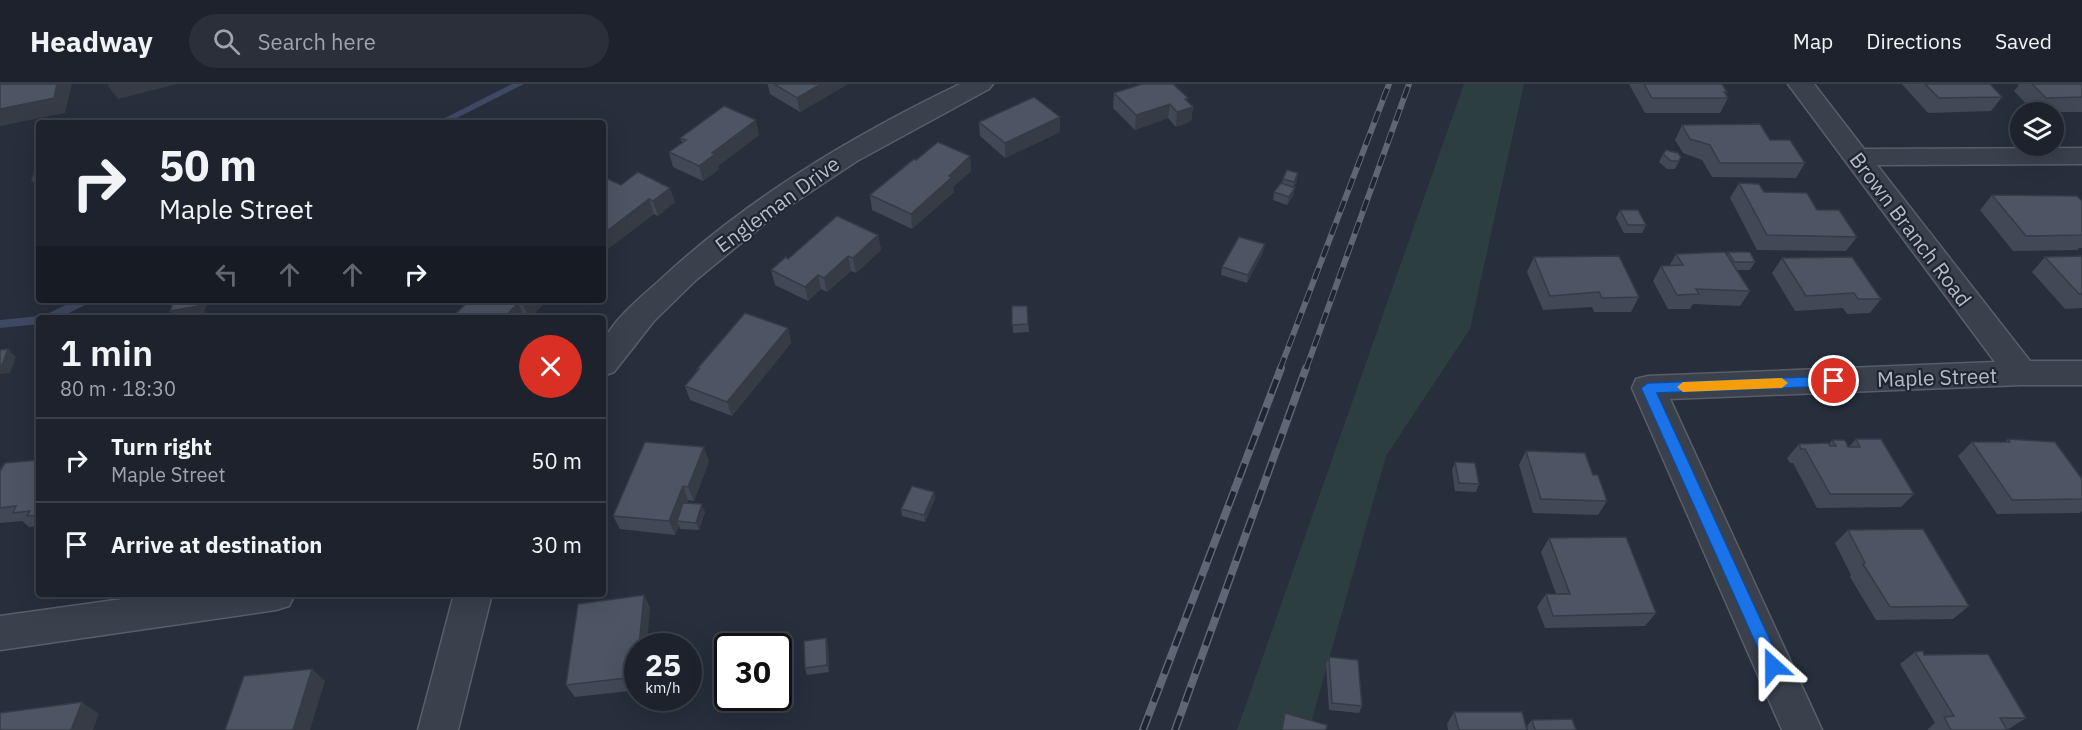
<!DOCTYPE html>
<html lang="en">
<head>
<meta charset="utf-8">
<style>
  body { margin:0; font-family:"IBM Plex Sans",sans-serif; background:#2a2f39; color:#f1f3f6; height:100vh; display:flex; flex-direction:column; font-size:22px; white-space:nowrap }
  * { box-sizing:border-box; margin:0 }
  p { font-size:20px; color:#a0a4aa }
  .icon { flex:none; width:33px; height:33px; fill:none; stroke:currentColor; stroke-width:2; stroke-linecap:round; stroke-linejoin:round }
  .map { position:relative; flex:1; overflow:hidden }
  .drawer { position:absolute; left:36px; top:231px; width:570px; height:282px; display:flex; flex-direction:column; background:#1d222d; border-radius:6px; box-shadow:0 6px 24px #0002,0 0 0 2px #3b3f49 }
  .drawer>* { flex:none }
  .hud { position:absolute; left:36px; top:36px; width:570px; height:183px; border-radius:6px; box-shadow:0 6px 24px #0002,0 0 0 2px #3b3f49; background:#1d222d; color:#f1f3f6; overflow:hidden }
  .fabs { position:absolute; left:2010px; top:18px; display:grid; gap:12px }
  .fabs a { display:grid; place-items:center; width:54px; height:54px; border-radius:50%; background:#1d222d; box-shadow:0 6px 24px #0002,0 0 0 2px #3b3f49; font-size:30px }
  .speed { position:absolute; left:624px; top:549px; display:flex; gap:12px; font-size:30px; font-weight:700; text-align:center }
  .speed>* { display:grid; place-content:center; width:78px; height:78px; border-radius:50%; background:#1d222d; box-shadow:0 6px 24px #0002,0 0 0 2px #3b3f49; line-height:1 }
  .speed small { font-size:15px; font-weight:400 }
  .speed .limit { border:3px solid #111; border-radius:9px; background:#fff; color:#111 }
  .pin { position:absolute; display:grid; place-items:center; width:51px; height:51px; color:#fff; margin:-26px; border:3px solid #fff; border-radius:50%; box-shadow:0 2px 6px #0007 }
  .me { position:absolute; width:66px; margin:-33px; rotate:336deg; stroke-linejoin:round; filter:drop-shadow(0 0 4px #0008) }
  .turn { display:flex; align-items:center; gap:21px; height:126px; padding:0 24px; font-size:27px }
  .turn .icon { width:78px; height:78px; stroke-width:2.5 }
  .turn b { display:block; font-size:42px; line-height:51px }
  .lanes { display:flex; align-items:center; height:57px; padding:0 24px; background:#0003; justify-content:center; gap:30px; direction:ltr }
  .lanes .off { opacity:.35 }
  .round { display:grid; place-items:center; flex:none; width:63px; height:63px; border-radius:32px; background:#2a2f39 }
  .headline { display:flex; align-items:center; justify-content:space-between; height:102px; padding:0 24px }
  h1 { font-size:36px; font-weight:600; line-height:45px }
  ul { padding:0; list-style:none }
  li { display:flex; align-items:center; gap:18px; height:84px; padding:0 24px; border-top:2px solid #3b3f49 }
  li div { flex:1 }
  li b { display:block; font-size:22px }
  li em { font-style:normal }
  header { display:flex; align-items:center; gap:36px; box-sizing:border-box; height:84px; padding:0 30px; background:#1d222d; border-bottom:2px solid #3b3f49 }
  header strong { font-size:28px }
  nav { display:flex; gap:33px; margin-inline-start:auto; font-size:21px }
  .search { width:420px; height:54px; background:#2a2f39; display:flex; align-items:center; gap:15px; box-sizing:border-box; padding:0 21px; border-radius:33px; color:#a0a4aa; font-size:22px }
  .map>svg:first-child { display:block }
  .green { fill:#2d3e41 }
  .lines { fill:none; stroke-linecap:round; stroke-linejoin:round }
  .stream { fill:#3e4a63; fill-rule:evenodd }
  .minor-casing { stroke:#585e6a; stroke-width:3 }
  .minor { fill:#3a404c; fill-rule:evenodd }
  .rail-far1-casing { stroke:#5f6675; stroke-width:6 }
  .rail-casing { stroke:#5f6675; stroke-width:8 }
  .rail-far1 { stroke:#1f2531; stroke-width:4; stroke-dasharray:12; stroke-linecap:butt }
  .rail { stroke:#1f2531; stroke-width:5; stroke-dasharray:15; stroke-linecap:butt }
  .wall { fill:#424856 }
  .shaded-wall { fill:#363b46 }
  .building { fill:#4d5464; stroke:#363b46; stroke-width:1.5 }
  .route { fill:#1a73e8; stroke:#114b97; stroke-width:1.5 }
  .slow { fill:#f59e0b }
  .labels { text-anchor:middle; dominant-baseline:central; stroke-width:4.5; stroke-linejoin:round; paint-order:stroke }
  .street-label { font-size:21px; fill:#b6bbc7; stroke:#1f2531 }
</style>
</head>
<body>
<header>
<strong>Headway</strong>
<div class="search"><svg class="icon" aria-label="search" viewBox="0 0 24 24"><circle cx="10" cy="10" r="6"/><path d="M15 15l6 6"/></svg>Search here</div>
<nav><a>Map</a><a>Directions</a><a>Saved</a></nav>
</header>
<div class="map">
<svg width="2082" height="646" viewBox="0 0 2082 646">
  <rect width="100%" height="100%" fill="#272e3c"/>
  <path class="green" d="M1464 0H1524L1470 245 1386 372 1309 646H1237Z"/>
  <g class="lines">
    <path class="stream" d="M512 0H524L447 39H435Z
      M76 216H91L89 219 59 234H39V240L0 244V236L39 232 43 234 45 231Z"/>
    <defs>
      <path id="minor" d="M960 0H993L989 5 857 77 774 132 696 196 654 237 614 288 603 292C603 282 600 264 604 256 616 233 641 213 660 196 748 114 852 52 960 0Z
        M1788 0H1814L1864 65 2082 64V80L1877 81 2030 277H2082V301H2021L1670 315 1822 646H1782L1632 304 1636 295 1648 292 1995 278Z
        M158 510H295L289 522 276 526 0 566V532Z
        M454 510H492L458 646H418Z"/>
    </defs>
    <use href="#minor" class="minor-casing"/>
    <use href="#minor" class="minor"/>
    <defs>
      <path id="rail-far1" d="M1280 285 1389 0
        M1306 285 1409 0"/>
      <path id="rail" d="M1143 646 1281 284
        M1175 646 1306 284"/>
    </defs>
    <use href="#rail-far1" class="rail-far1-casing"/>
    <use href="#rail" class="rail-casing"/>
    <use href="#rail-far1" class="rail-far1"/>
    <use href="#rail" class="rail"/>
  </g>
  <path class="wall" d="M767 0H848L800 28 770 10 768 1Z
    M1629 0H1722L1727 8 1726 11 1728 14 1720 29H1645Z
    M1902 0H1990L2002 13 1991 27 1928 29Z
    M2018 0H2082V28H2034L2014 7 2019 1Z
    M1114 9 1193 23 1191 37 1176 43 1168 34 1135 46 1113 24Z
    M979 38 1060 48 1005 74 980 52Z
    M1682 41 1770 56 1805 79 1796 94 1712 93 1702 76 1683 69 1675 56Z
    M759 51 718 82 719 85 703 97 673 83 669 68 682 59 680 54Z
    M1663 70 1681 73 1675 85H1667L1659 78Z
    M970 72 971 87 953 103 954 108 912 145 872 126 870 111 916 76Z
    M603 93 621 101 675 118 658 132 654 130 605 167 603 166Z
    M1283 95 1297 97 1294 103 1293 112 1287 121 1273 116 1274 108 1282 99Z
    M1739 99 1764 108 1817 126 1857 153 1846 167 1757 166 1730 114Z
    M1992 111 2082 117V164H2079L2077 166 2013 167 1980 126Z
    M1620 126 1646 141 1642 149H1624L1616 134Z
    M878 151 881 166 856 189 851 187 827 208 821 205 808 217 775 201 771 186 788 175Z
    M1263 168 1247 199 1221 191 1222 183Z
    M1728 168 1755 178 1750 186H1736L1750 207 1740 222 1693 220 1690 225H1668L1653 197 1661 182H1669L1676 170 1727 171Z
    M2082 172V224L2065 225 2032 188 2045 173Z
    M1534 173 1639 213 1631 228H1594L1592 223 1543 226 1527 188Z
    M1782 174 1881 215 1870 229 1847 230 1843 224 1795 227 1772 189Z
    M469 216H547L530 234H454L453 232Z
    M1012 222H1027L1029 248 1013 249Z
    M788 244 791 259 732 332 690 316 685 302 698 287 697 285Z
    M1856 355 1914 410 1901 423 1817 424 1793 379H1790L1787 374 1799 360H1829L1832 356 1849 363Z
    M2008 355 2082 395V427L2080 429 1997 430 1958 372 1972 358H2005Z
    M1526 367 1593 391 1607 417 1598 431 1533 429 1519 381Z
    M39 376V442L29 443 22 437 0 439V387Z
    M709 377 694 417 688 416 687 419 705 428 699 446 680 445 679 441 675 451 620 445 613 432Z
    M1455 378 1479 400 1476 408 1455 407 1452 386Z
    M934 408 935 415 925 438 902 432 901 425Z
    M1848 446 1969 522 1953 535 1876 536 1850 493 1851 491 1835 459Z
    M1549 454 1656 529 1645 542 1545 544 1537 523 1546 510H1556L1541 468Z
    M644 511 650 524 638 562V606L575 613 566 601Z
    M826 554 828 560 829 588 807 591 805 584Z
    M1915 568 1924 571 2026 634 2007 646H1928V645L1935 639 1900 580Z
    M1329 573 1362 622 1359 629 1329 626 1326 580Z
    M1454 628 1527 646H1448L1447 640Z
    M1532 636 1576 646H1528L1527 642Z"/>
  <path class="shaded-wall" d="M57 0H72L65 29 0 42V25Z
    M110 0H177L118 15 107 1Z
    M821 0H848L800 28 797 14Z
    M1188 14 1187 25 1193 23 1191 37 1176 43 1177 28 1185 15Z
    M1170 20 1168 34 1135 46 1136 31Z
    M1060 33V48L1005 74V59Z
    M756 36 759 51 718 82 719 85 703 97 699 82 712 69Z
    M970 72 971 87 953 103 954 108 912 145 911 130 949 92Z
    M1298 89 1297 97 1293 106 1294 98Z
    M39 96V105L32 97Z
    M670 104 675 118 658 132 653 117Z
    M1295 104 1293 112 1287 121 1289 113Z
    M649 115 654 130 605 167 603 163V150Z
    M878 151 881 166 856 189 853 174Z
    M1265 160 1263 168 1247 199 1248 191Z
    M848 172 851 187 827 208 824 194Z
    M818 191 821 205 808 217 805 203Z
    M200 216H208L204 230 182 234H176L170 227Z
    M526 216H547L530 234 522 220Z
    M518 219 525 234H504Z
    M788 244 791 259 732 332 727 318Z
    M8 265 16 273 10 289 0 290V281Z
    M704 363 709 377 694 417 688 403Z
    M683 402 688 416 680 437H677L679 441 675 451 669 437Z
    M934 408 935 415 925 438 924 431Z
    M702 420 705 428 699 446 696 439Z
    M644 511 650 524 647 562H639Z
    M826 554 828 560 829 588 827 581Z
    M638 573V596L635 593Z
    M312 585 325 597 310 646H293Z
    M82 618 99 630 93 646H71Z"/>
  <path class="building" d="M0 0H57L54 14 0 25Z
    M774 0H821L797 14Z
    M1142 0H1173L1188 14 1185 15 1193 23 1177 28 1170 20 1136 31 1114 9Z
    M1644 0H1722L1727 8H1724L1728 14H1652Z
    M1925 0H1990L2002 13 1939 14Z
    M2032 0H2082V13L2046 14Z
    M1034 13 1060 33 1005 59 979 38Z
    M724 22 756 36 712 69 715 70 699 82 669 68 686 56 680 54Z
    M1760 40 1770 56H1790L1805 79H1720L1710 61 1690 55 1682 41Z
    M938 58 970 72 949 92 952 93 911 130 870 111 914 75 916 76Z
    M1666 66 1678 69 1681 73 1679 77H1671L1663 70Z
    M1287 86 1298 89 1294 98 1283 95Z
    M39 87V96L32 97 34 89Z
    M638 88 670 104 653 117 649 115 603 150V93L621 101Z
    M1281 99 1295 104 1289 113 1274 108Z
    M1739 99 1759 100 1764 108 1807 109 1817 126H1839L1857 153 1767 151Z
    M1992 111 2077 112 2082 117V151L2026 152Z
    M1620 126H1638L1646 141H1628Z
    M837 132 878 151 853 174 848 172 824 194 818 191 805 203 771 186 786 173 788 175Z
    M1239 153 1265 160 1248 191 1222 183Z
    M1725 168 1750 207 1696 205 1699 210 1677 211 1661 182 1683 181 1676 170Z
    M1728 168H1750L1755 178H1734Z
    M1619 172 1639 213 1602 214 1599 208 1550 212 1534 173Z
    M2082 172V210H2079L2045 173Z
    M1852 173 1881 215H1858L1854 209 1806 212 1782 174Z
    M174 216H200L198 222 170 227Z
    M470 216H526L522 220 518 219 504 234H459L453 232Z
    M1012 222H1027L1028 240 1012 241Z
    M745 229 788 244 727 318 685 302 699 285H697Z
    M8 265 2 281H0V266Z
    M1856 355H1881L1914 410H1830L1805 365H1801L1799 360 1828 359 1830 362H1836L1832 356H1845L1848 363H1860Z
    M2008 355 2055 358 2082 395V415L2012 416 1972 358H2010Z
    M645 358 704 363 688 403 683 402 669 437 613 432Z
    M1526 367 1585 369 1593 391H1598L1607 417 1541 415Z
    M39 376V431L27 432 30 427 13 429 16 422 0 424V387L5 379Z
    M1455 378 1475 379 1479 400 1459 399Z
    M912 402 934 408 924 431 901 425Z
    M683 419 702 420 696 439 677 437Z
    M1923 445 1969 522 1890 523 1863 480 1865 479 1848 446Z
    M1626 453 1656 529 1553 532 1546 510H1570L1549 454Z
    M644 511 639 562H638L635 593 566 601 578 520Z
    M826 554 827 581 805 584 804 557Z
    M1923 567 1924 571 1988 570 2026 634H2000L2007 646H1951L1944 633 1954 632 1915 568Z
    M1329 573 1358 576 1362 622 1332 619Z
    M312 585 293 646H225L244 592Z
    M82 618 71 646H0V629Z
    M1454 628H1522L1527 646H1459Z
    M1285 629 1327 641 1326 646H1282Z
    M1572 635 1576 646H1535L1532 636Z"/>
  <path class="route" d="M1834 292 1841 297 1834 302 1657 309 1782 582 1779 587 1773 589 1768 587 1641 304 1648 299Z"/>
  <path class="slow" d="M1782 294 1788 299 1782 304 1683 308 1677 303 1683 298Z"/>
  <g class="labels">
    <g class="street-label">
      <text transform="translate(777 120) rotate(-36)">Engleman Drive</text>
      <text transform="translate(1911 145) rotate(53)">Brown Branch Road</text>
      <text transform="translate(1937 293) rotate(-2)">Maple Street</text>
    </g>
  </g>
</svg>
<div class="fabs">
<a><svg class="icon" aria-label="layers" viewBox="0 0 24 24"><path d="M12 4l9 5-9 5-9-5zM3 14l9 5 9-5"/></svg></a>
</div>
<div class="speed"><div>25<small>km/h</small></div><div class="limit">30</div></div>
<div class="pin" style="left:1834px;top:297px;background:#d93025"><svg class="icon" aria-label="arrive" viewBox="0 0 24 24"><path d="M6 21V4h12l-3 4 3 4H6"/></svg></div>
<svg class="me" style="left:1773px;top:582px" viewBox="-20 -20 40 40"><path d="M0-17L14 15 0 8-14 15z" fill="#1a73e8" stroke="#fff" stroke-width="4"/></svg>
<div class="hud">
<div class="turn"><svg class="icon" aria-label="right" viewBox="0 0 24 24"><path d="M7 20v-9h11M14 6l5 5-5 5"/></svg><div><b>50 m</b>Maple Street</div></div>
<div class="lanes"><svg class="icon off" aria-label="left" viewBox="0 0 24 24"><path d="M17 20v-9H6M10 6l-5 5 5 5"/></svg><svg class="icon off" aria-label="ahead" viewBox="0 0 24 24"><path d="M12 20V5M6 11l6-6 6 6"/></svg><svg class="icon off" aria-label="ahead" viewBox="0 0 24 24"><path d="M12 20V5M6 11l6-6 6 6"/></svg><svg class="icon" aria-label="right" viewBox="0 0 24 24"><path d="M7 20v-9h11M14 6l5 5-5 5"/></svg></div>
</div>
<section class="drawer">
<div class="headline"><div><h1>1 min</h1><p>80 m · 18:30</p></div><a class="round" style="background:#d93025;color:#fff"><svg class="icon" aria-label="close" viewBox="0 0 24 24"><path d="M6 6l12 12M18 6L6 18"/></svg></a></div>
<ul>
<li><svg class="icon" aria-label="right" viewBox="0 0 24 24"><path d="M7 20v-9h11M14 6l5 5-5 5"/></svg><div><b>Turn right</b><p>Maple Street</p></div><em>50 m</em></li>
<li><svg class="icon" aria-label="arrive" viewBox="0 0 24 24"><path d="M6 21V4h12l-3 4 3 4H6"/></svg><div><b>Arrive at destination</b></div><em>30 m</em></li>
</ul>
</section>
</div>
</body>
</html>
